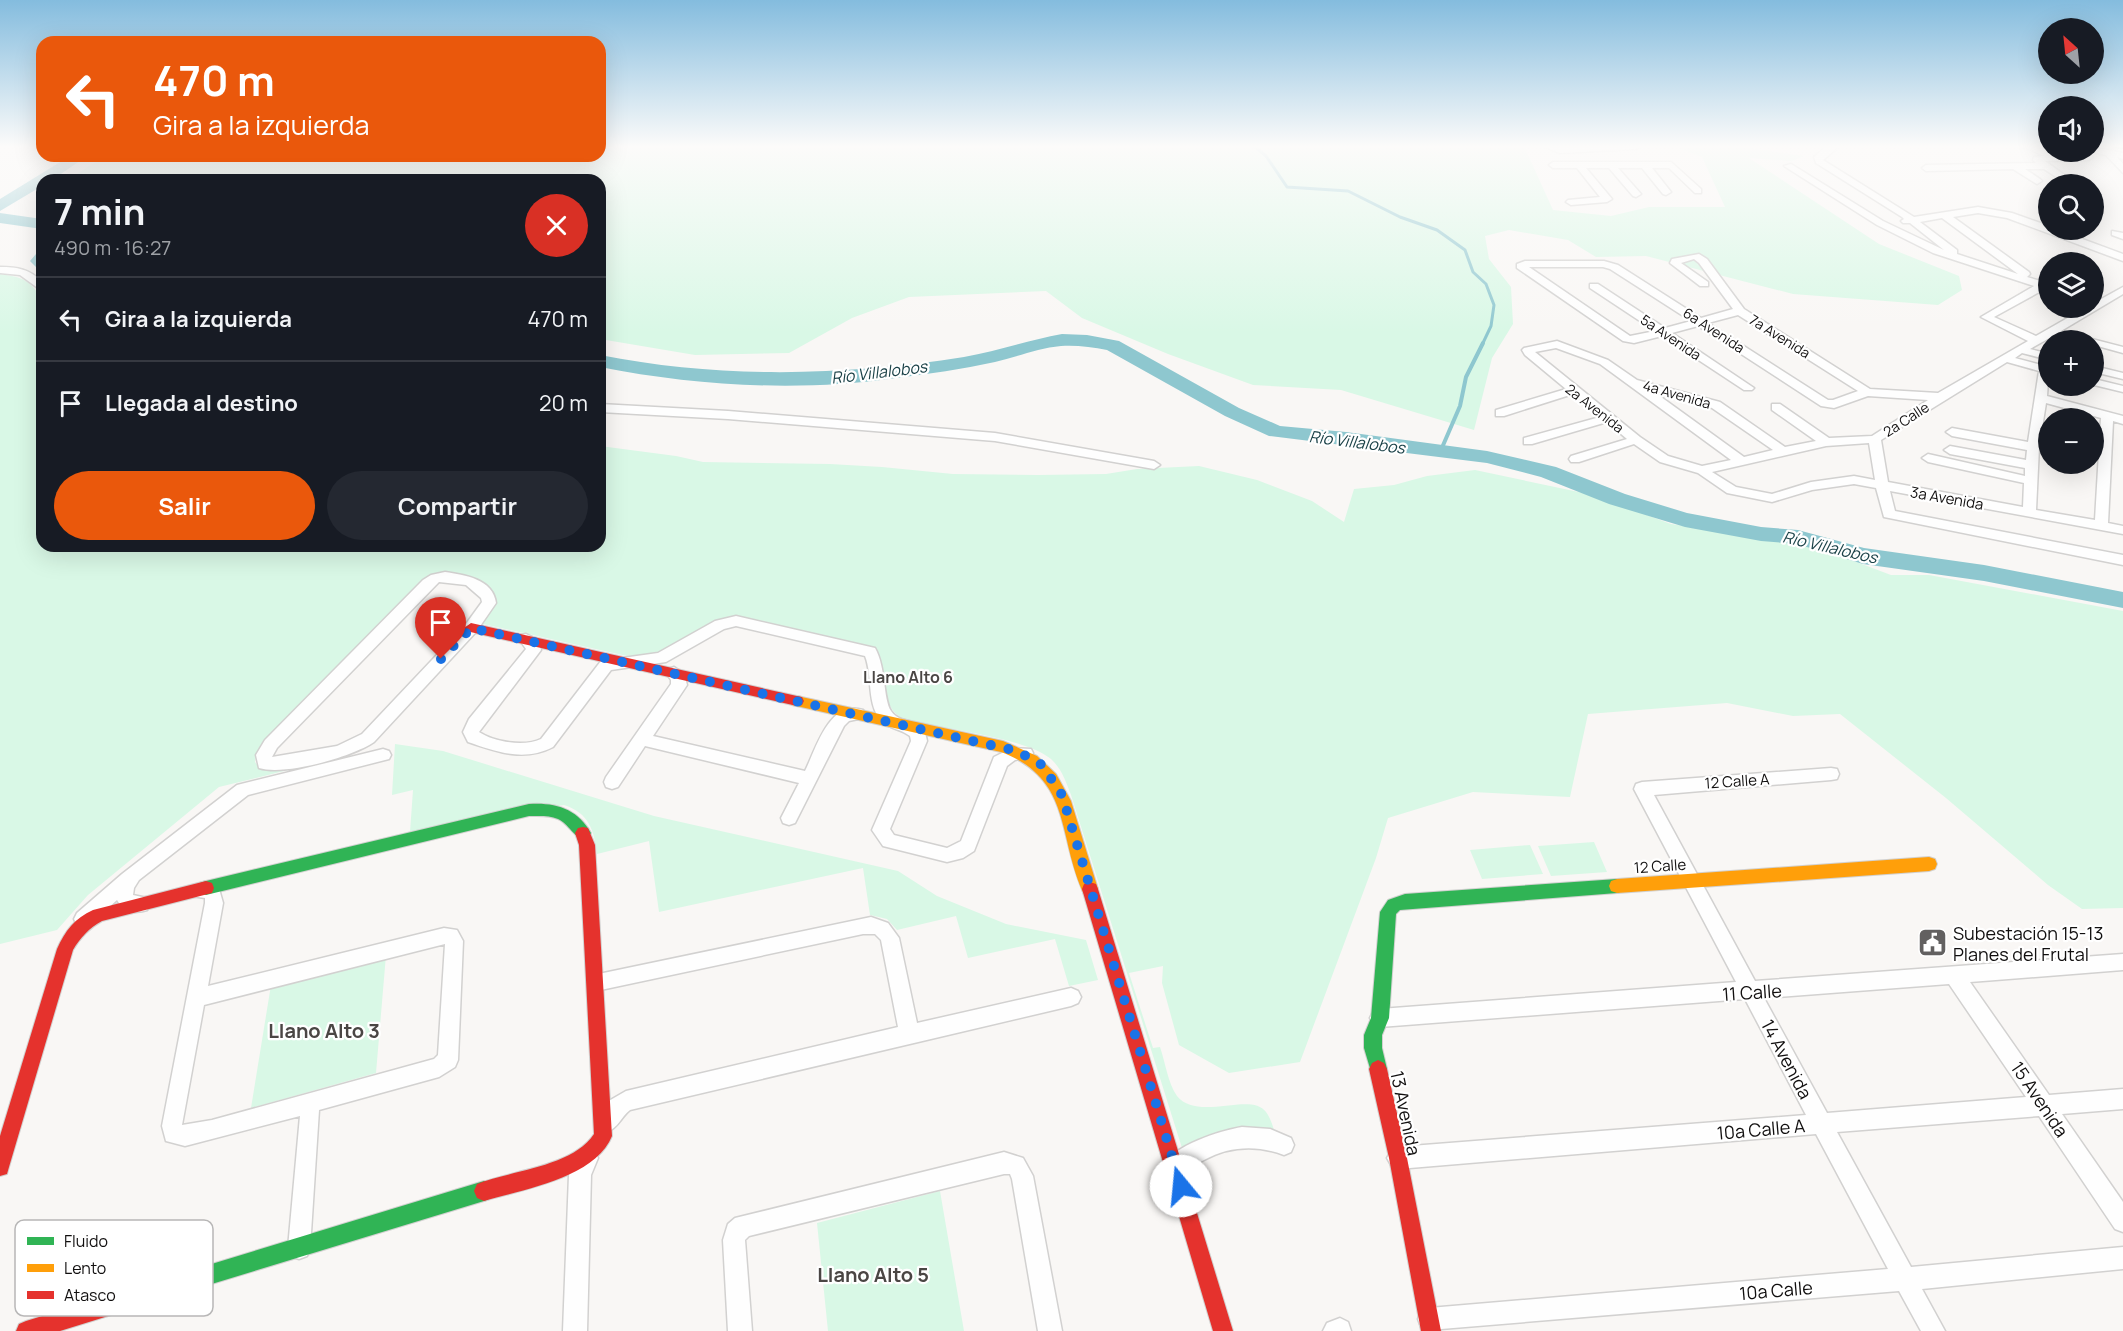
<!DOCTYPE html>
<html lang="es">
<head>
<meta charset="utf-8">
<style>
  body { margin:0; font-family:Manrope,sans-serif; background:#242831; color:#f1f3f6; height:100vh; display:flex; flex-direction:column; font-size:22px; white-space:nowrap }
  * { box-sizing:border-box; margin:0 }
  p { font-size:20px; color:#9ea1a6 }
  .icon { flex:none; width:33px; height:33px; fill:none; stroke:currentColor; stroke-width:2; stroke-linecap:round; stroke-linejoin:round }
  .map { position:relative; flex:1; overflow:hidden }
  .drawer { position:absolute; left:36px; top:174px; width:570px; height:378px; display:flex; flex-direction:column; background:#171b24; border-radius:18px; box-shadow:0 6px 24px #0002 }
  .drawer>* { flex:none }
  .guide { position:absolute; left:36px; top:36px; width:570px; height:126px; border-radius:18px; box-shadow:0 6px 24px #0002; background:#ea580c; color:#fff; overflow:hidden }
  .needle { width:39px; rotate:333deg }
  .controls { position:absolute; left:2038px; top:18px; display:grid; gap:12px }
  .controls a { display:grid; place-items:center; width:66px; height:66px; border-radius:50%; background:#171b24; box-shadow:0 6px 24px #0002; font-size:30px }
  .pin { position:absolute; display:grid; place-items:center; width:51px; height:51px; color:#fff; margin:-62px -26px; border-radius:50% 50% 50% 0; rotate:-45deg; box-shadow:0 0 6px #0007 }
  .pin .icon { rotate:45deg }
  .me { position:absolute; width:66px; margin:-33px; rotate:343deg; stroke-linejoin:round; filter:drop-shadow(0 0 4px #0008) }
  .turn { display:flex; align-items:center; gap:21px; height:126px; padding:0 18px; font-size:27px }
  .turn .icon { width:78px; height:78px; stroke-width:2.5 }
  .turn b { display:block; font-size:42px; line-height:51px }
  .round { display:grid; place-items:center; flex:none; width:63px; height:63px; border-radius:32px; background:#242831 }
  .headline { display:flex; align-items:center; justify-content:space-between; height:102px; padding:0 18px }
  h1 { font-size:36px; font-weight:700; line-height:45px }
  .cta { display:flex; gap:12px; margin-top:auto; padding:12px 18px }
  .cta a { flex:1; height:69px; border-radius:36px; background:#ea580c; color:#fff; font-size:24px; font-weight:700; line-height:69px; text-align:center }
  .cta a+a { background:#242831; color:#f1f3f6 }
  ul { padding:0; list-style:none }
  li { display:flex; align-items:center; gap:18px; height:84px; padding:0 18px; border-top:2px solid #363941 }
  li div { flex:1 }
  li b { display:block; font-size:22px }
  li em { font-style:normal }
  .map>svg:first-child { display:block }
  .green { fill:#d9f8e6 }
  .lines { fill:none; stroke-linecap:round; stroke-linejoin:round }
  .stream-far1 { stroke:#8ec7cf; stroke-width:3 }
  .stream { stroke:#8ec7cf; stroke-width:4 }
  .river { fill:#8ec7cf; fill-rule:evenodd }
  .street-casing { stroke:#d2d1d0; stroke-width:3 }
  .fast-casing { stroke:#d2d1d0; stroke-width:2 }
  .slow-casing { stroke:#d2d1d0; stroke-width:2 }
  .jam-casing { stroke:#d2d1d0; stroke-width:2 }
  .street { fill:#fefefe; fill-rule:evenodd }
  .fast { fill:#30b455; fill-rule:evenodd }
  .slow { fill:#ff9f0a; fill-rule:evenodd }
  .jam { fill:#e5322d; fill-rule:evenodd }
  .route { stroke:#1a73e8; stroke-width:10; stroke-dasharray:0 18 }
  .labels { text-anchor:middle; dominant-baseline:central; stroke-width:4.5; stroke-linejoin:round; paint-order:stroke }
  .far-street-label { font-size:14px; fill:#110f0f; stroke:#fff }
  .street-label { font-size:15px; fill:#110f0f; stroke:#fff }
  .water-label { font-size:16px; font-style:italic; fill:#1a4147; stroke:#fff }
  .neighbourhood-label { font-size:16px; font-weight:bold; fill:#4a4644; stroke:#fff }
  .near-poi-label { font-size:18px; fill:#110f0f; stroke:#fff; text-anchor:start }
  .near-street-label { font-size:18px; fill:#110f0f; stroke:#fff }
  .near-neighbourhood-label { font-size:20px; font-weight:bold; fill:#4a4644; stroke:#fff }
  .key { fill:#fff; stroke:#b8b7b7; stroke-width:1.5 }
  .key-label { font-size:16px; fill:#110f0f }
</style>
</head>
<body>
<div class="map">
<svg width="2123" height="1331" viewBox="0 0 2123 1331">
  <rect width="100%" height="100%" fill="#f9f7f5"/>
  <path class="green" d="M600 146H1524L1553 210 1611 216 1649 207H1725L1702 157 1679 148 1680 146H1736L1804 156 1792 161 1749 158 1879 244 1959 276 1962 290 1938 305 1793 294 1646 256 1596 257 1568 240 1509 230 1485 236 1489 259 1511 287 1513 324 1492 358 1474 430 1341 390 1253 385 1168 354 1082 318 1046 291 909 297 852 318 789 353 695 355 600 339V180H73L72 177 105 156H600Z
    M0 274C22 277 31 280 42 300V546H600V446L676 456 703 462 830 464 882 467 953 474 1038 475 1106 474 1137 469 1199 466 1257 480 1312 501 1344 522 1354 489 1394 485 1427 476 1475 470 1593 495 1671 524 1811 545 1891 575H1929L2123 611V908L2082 909 2048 885 1946 798 1840 714 1793 716 1727 703 1588 714 1570 797 1473 792 1388 818 1376 858 1300 1062 1229 1073 1179 1045 1162 983 1163 966 1129 973 1153 1048 1160 1047C1165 1061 1168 1084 1177 1096 1198 1122 1251 1091 1266 1112 1270 1117 1272 1124 1274 1130L1253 1129 1182 1148 1071 795C1066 782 1062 769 1051 759 1024 736 938 730 900 717 875 700 892 662 870 646L732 616 720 620 666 652 636 658 483 624 481 622 495 602V597L476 579 445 573 256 756 255 762 261 770H288L219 787 88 895 57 930 0 944Z
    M395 744 443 751 654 816 898 871 937 896 1006 924 1086 940 1098 980 1069 986 1055 939 968 958 956 916 897 930 887 919 870 915 863 868 659 912 649 841 597 854C594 830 589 813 564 805L410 832 413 790 392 795Z
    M1594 842 1607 872 1551 876 1538 846Z
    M1530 845 1543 874 1482 879 1470 850Z
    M386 955 376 1073 251 1108 271 985Z
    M940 1191 964 1331H828L817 1223Z"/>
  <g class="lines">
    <path class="stream-far1" d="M1254 146 1266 156 1287 187 1348 191 1400 217 1437 230 1465 250 1473 272 1486 284 1494 305 1491 326 1482 345"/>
    <path class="stream" d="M1441 450 1460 406 1466 377 1483 343"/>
    <path class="river" d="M70 156H87L52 180H42V186L0 211V199Z
      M0 213 42 219V229L0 223Z
      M42 253V268L36 267 30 261 36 254Z
      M1062 334 1087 335 1119 341 1239 408 1280 426 1346 432 1487 451 1556 467 1625 494 1687 513 1761 527 1798 530 1864 548 1984 565 2123 592V608L1984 581 1863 564 1797 544 1761 541 1685 527 1609 504 1541 477 1487 463 1269 436 1225 416 1107 350C1092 347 1076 345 1061 346 1038 348 1017 357 995 362 962 369 929 374 896 378 799 392 696 386 600 367V355C721 379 843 376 964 357 997 351 1029 340 1062 334Z"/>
    <defs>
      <path id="street" d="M1543 146H1640L1636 149 1560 153Z
        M1827 146H1835L1836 149 1823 160 1914 217 1978 207 2012 213 2049 226V230H2058L2123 254V261L2007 218 1978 213 1953 217 2029 272 2030 274 2027 277 2044 282 2043 290 1994 317 2036 336 2085 308H2094V303L2123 287V294L2061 331 2123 347V353L2094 345V340H2074L2053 336 2030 349 2049 354V360L2022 353 2015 358 2049 367 2047 396 2123 416V424L2113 421 2108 523 2123 526V534L1890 491 1895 511 2123 555V565L1884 517 1876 488 1854 484 1812 490 1772 502 1727 493 1698 473 1660 462 1634 444 1579 462H1571L1569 459 1571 456 1627 439 1607 422 1532 444H1524V438L1600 417 1573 394 1504 416H1496V410L1566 389 1525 355 1522 350 1524 348 1557 341 1608 360 1637 380 1720 402 1785 447 1816 441 1772 410V404H1780L1829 438 1872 436 1928 400 1868 396 1834 408 1821 406 1698 326 1672 333 1754 388 1752 390H1744L1662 336 1634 343 1623 341 1517 268V264L1525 261H1604L1618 265 1701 318 1733 309 1699 263 1694 259 1681 263 1708 282V286H1700L1670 263 1672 259 1699 254 1707 259 1744 309 1870 389 1938 393 2028 341 1981 317 2034 286 1933 253 1877 225 1784 166 1791 164 1883 221 1944 250 1910 223H1903L1901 221 1904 219 1902 217 1816 163 1814 157ZM1942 218 2018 274 1957 254V250L1920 222ZM1529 267H1603L1610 269 1691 321 1665 328 1598 284H1590V288L1655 331 1630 336ZM1738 315 1858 391 1833 400H1828L1708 323ZM1556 348 1600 364 1731 460 1702 466 1668 456 1640 437 1535 352ZM2007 362 2039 371 2028 442 1952 428 1946 432 1952 436 2027 450 2026 460 1950 446 1944 450 1950 454 2025 468V476L1928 454 1922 458 1928 462 2024 483 2023 507 1888 482 1881 440ZM1650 389 1712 408 1773 450 1744 457ZM2046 403 2101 418 2095 520 2036 510 2039 447ZM1869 443 1875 480 1854 476 1811 482 1772 494 1736 487 1712 472 1826 446Z
        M2022 146H2035L2055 156 2089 154 2093 157 2089 160 2045 161 2070 179 2072 181 2067 184 2044 169H2025L2040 179 2042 181 2037 184 2013 169 1926 171 1922 168 1926 165 2036 163 2033 160 2034 157 2044 156Z
        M2094 147 2123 153V159L2117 157 2123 164V173L2106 155 2091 152H2094Z
        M1671 162 1701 189V193H1695L1669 168H1652L1671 192 1666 195 1663 194 1642 168H1618L1641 194 1636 197 1633 196 1609 168H1586L1612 199 1607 202 1571 205 1566 202 1568 200 1600 197 1577 168H1553L1549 165 1553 162Z
        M2094 211 2100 214 2094 218Z
        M2112 231 2123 233V239L2112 235Z
        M0 267C17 267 30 269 42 282V291L20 275 0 273Z
        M2094 366 2123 373V379L2094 372Z
        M2094 379 2123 386V392L2094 385Z
        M600 404 728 411 995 433 1154 461 1160 465 1154 469 995 441 728 419 600 412Z
        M445 572C465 575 493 579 496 603L476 632 374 742C352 757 285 776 259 768L256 755 265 740 423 580 431 575ZM439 582 466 585 481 598 482 602 466 624 362 734 337 746 272 757 277 748Z
        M736 616 875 648C886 667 883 699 891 711 902 727 923 714 927 741L890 829 894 835 947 848 961 841 994 757 1012 748 1031 749 1033 753 1031 757 1015 760 1007 766 974 851 963 858 947 862 883 846 872 830 911 741 910 736C899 728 891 730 882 721 866 706 873 675 865 656L736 626 724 629 666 662 611 670 553 747C524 762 497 752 468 742L463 732 469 719 526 649 519 639 521 635 526 634 538 640 541 650 479 732C494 742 524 747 541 739L601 661 658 653 715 621Z
        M674 667 684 674 687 685 653 736 805 771C816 749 829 699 863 710L865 714 863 718 849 721 844 726 795 823 789 825 783 823 781 818 799 783 645 746 618 787 612 789 606 787 604 782 606 777 671 684V680L666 673 669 669Z
        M383 749 389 751 391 755 389 759 248 795 139 880 134 888 133 895 147 898 150 904 147 910C136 914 123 911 117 900L89 925 83 927 77 925 74 919 77 913 122 874 237 785Z
        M1831 768 1837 769 1839 774 1837 779 1831 780 1654 795 1755 981 2123 954V970L1970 982 2049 1095 2123 1089V1109L2062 1114 2123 1202V1232L2115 1229 2039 1116 1837 1132 1911 1267 2123 1247V1269L1922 1289 1945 1331H1921L1899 1291 1429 1330 1421 1327 1418 1319 1421 1311 1429 1308 1888 1269 1816 1134 1398 1169 1391 1165 1387 1158 1391 1151 1398 1147 1806 1115 1745 999 1380 1027 1373 1024 1370 1018 1373 1012 1380 1009 1736 982 1634 789 1636 784 1642 782ZM1949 984 2026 1097 1827 1113 1764 998Z
        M206 882 219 889 223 903 208 986 444 928 457 930 463 941 458 1060 455 1067 439 1077 319 1110 310 1248 307 1256 299 1259 291 1256 288 1248 300 1116 185 1146 166 1141 162 1126 205 903V898L191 896 188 891 191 886ZM445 944 438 1055 434 1059 212 1120 182 1125 204 1005Z
        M871 917 888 923 899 938 917 1023 1071 988 1078 991 1081 997 1078 1003 1071 1006 630 1110C621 1117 618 1128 607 1132L600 1129 597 1122 607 1102 626 1091 898 1027 881 940 875 934H863L596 991 589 988 587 982 589 976Z
        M1242 1127 1270 1129 1291 1138 1294 1145 1291 1152 1284 1155C1257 1145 1230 1146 1204 1160 1194 1165 1186 1172 1175 1177L1168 1173 1164 1166C1173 1145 1220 1131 1242 1127Z
        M587 1147 594 1151 598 1158 591 1175 587 1331H563L569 1175C572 1162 574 1153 587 1147Z
        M1004 1152 1023 1158 1033 1176 1062 1331H1038L1012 1179 1010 1174H1004L749 1236 745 1240 752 1331H728L723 1240 728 1224 735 1218Z
        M1340 1318 1348 1322 1351 1331H1323L1327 1323Z"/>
      <path id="fast" d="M2113 146H2123V149L2114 148Z
        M529 804C555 802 578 809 591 833L588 838C575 842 570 824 558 819 549 815 539 816 529 816L206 895 200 893 198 888 200 883 206 881Z
        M1617 879 1623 881 1625 886 1623 891 1617 893 1400 910 1396 914 1389 1018 1382 1035V1048L1387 1069 1384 1075 1378 1078 1372 1075 1364 1048V1035L1371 1018 1380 912 1388 900 1405 894Z
        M484 1181 491 1184 494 1191 491 1198 484 1201 192 1290 185 1287 182 1280 185 1273 192 1270Z"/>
      <path id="slow" d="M797 696 1003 741 1037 756 1056 774 1071 801 1098 889 1096 894 1090 896 1084 894C1057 837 1073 779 1001 752L792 705 790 701 792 697Z
        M1929 857 1935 859 1937 864 1935 869 1929 871 1617 893 1611 891 1609 886 1611 881 1617 879Z"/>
      <path id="jam" d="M471 623 797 696 802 697 804 701 802 705 797 706 466 631 464 628Z
        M583 827 588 828 595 845 612 1136C595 1178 524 1189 484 1201L477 1198 474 1191 477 1184C512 1170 572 1167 594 1134L579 845 575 833 578 828Z
        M206 881 212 883 214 888 212 893 102 921C89 928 80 938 73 950L9 1167 7 1174 0 1176V1136L57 949C65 931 75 918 93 910Z
        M1090 882 1096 884 1098 889 1233 1331H1213L1082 889 1084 884Z
        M1378 1060 1384 1063 1387 1069 1407 1158 1441 1331H1421L1389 1158 1369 1069 1372 1063Z
        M192 1270 199 1273 202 1280 199 1287 192 1290 60 1331H16L19 1324 26 1321Z"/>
    </defs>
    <use href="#street" class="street-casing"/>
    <use href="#fast" class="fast-casing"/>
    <use href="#slow" class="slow-casing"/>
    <use href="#jam" class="jam-casing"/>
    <use href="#street" class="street"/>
    <use href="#fast" class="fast"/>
    <use href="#slow" class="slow"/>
    <use href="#jam" class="jam"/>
  </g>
  <linearGradient id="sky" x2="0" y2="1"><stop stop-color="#84bcde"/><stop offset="0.44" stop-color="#fcfbfa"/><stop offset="1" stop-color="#fcfbfa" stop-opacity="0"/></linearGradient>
  <rect width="2123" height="333" fill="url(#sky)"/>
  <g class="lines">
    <path class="route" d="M441 659 471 628 1017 751 1042 765 1062 795 1181 1186"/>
  </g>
  <defs>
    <symbol id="civic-square" viewBox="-11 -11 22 22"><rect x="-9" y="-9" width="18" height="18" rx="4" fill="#626060" stroke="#fff"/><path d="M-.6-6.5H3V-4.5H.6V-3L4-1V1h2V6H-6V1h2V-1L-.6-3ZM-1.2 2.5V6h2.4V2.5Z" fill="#fff"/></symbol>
  </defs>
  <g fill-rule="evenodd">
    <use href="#civic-square" x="1916" y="926" width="33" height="33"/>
  </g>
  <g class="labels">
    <g class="far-street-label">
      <text transform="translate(1714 330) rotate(33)">6a Avenida</text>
      <text transform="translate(1780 336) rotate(32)">7a Avenida</text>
      <text transform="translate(1671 337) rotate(34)">5a Avenida</text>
      <text transform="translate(1677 394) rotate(16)">4a Avenida</text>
      <text transform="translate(1595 408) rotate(38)">2a Avenida</text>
      <text transform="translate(1906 419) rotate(-33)">2a Calle</text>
    </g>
    <g class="street-label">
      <text transform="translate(1947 498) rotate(10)">3a Avenida</text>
      <text transform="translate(1737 781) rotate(-4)">12 Calle A</text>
      <text transform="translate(1660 866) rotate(-4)">12 Calle</text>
    </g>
    <g class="water-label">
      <text transform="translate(879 372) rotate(-7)">Río Villalobos</text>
      <text transform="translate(1357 442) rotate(7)">Río Villalobos</text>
      <text transform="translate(1830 547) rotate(13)">Río Villalobos</text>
    </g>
    <g class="neighbourhood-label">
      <text x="908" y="677">Llano Alto 6</text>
    </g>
    <g class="near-poi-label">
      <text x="1953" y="933">Subestación 15-13<tspan x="1953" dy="21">Planes del Frutal</tspan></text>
    </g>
    <g class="near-street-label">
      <text transform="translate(1752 992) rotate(-4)">11 Calle</text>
      <text transform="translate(1787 1059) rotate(62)">14 Avenida</text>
      <text transform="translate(2040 1099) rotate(56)">15 Avenida</text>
      <text transform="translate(1406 1113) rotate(78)">13 Avenida</text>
      <text transform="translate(1761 1129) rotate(-5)">10a Calle A</text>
      <text transform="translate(1776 1290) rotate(-5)">10a Calle</text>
    </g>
    <g class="near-neighbourhood-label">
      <text x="324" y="1030">Llano Alto 3</text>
      <text x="873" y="1274">Llano Alto 5</text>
    </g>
  </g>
  <rect x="15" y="1220" width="198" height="96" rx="9" class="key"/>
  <rect x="27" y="1237" width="27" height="8" fill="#30b455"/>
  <rect x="27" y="1264" width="27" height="8" fill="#ff9f0a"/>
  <rect x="27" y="1291" width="27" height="8" fill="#e5322d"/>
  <g class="key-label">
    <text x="64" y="1247">Fluido</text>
    <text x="64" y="1274">Lento</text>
    <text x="64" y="1301">Atasco</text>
  </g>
</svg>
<div class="controls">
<a><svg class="needle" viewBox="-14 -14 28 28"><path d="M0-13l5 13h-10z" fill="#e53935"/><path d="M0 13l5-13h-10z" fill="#9ea1a6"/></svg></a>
<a><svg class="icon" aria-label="sound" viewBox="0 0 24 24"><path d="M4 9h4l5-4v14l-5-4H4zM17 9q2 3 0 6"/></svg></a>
<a><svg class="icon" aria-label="search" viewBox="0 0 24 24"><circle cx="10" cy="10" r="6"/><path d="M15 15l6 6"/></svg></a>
<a><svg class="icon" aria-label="layers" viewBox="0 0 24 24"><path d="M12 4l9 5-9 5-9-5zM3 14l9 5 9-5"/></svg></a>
<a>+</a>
<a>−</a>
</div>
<div class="pin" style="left:441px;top:659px;background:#d93025"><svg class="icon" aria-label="arrive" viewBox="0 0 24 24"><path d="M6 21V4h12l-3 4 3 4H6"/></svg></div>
<svg class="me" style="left:1181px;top:1186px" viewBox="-20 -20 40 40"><circle r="19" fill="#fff"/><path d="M0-13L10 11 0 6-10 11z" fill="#1a73e8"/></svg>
<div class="guide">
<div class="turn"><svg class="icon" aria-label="left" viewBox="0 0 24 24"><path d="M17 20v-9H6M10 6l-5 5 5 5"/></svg><div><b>470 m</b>Gira a la izquierda</div></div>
</div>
<section class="drawer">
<div class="headline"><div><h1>7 min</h1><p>490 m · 16:27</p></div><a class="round" style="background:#d93025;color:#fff"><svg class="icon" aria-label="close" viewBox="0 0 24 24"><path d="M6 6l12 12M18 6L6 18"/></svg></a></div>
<ul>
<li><svg class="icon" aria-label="left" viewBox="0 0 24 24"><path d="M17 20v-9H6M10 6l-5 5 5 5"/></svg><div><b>Gira a la izquierda</b></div><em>470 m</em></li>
<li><svg class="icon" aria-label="arrive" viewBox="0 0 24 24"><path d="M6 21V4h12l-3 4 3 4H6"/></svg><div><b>Llegada al destino</b></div><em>20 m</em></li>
</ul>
<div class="cta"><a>Salir</a><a>Compartir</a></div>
</section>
</div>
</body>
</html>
